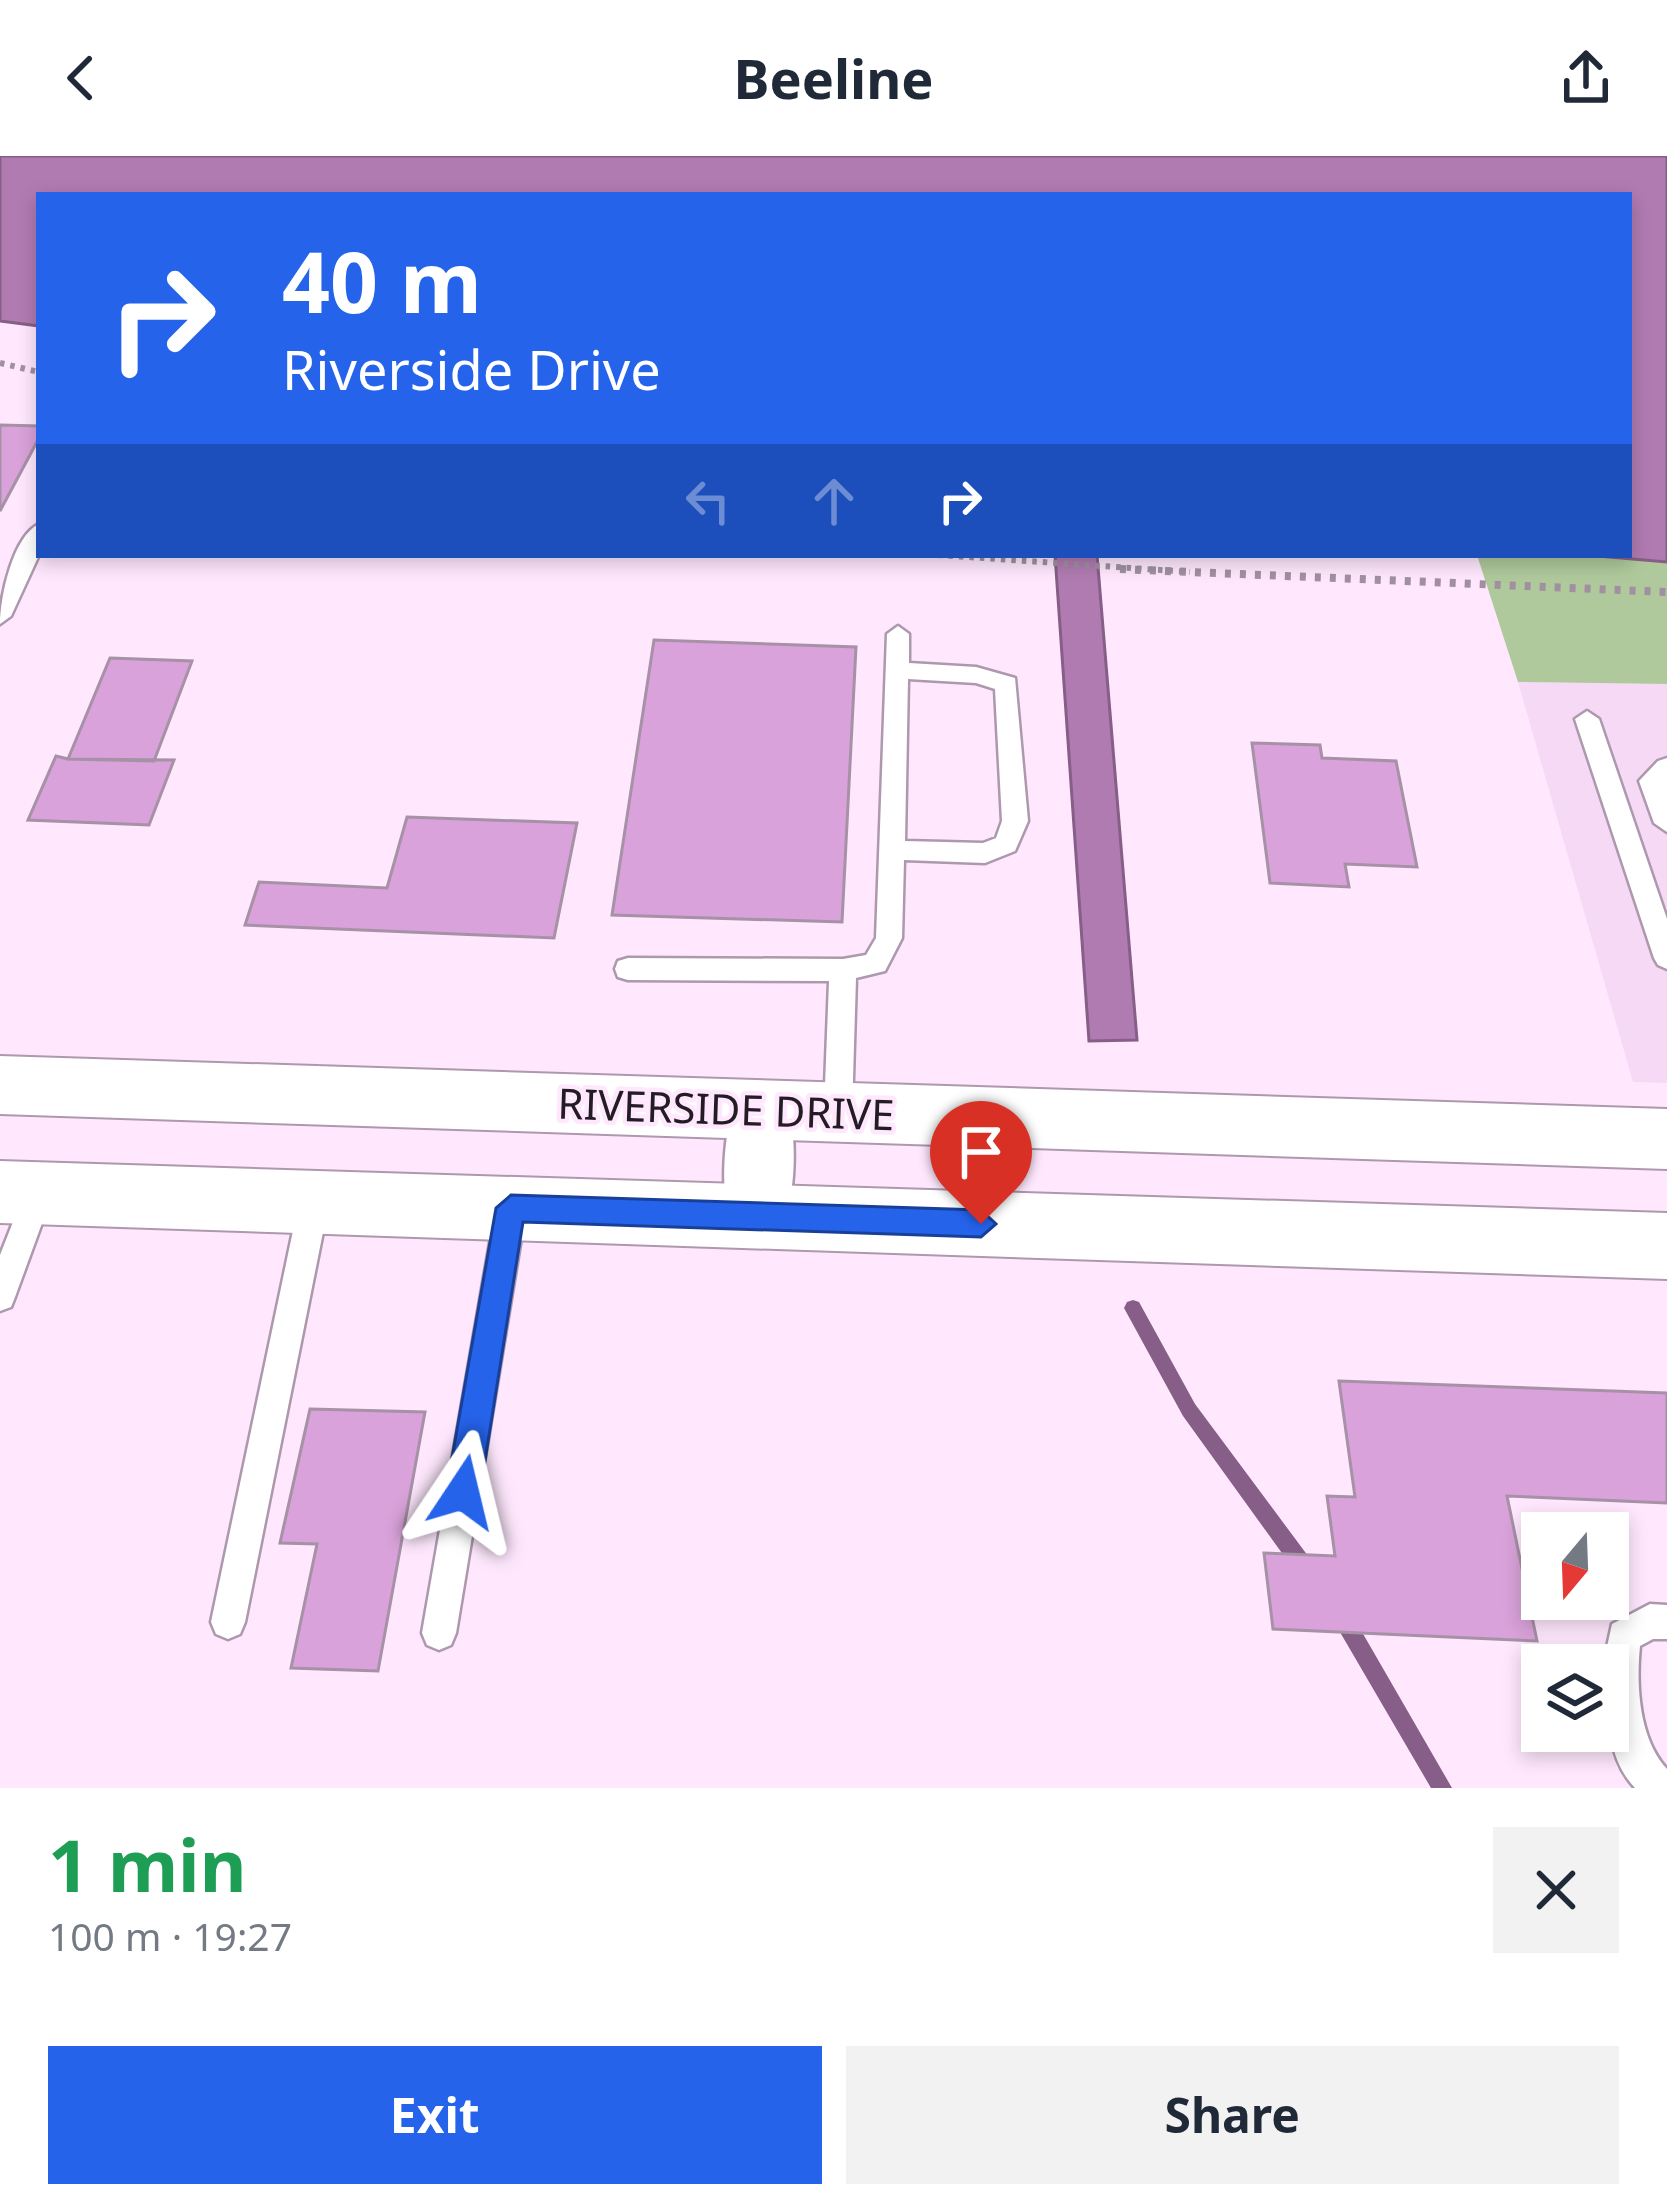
<!DOCTYPE html>
<html lang="en">
<head>
<meta charset="utf-8">
<style>
  body { margin:0; font-family:"Noto Sans",sans-serif; background:#f2f2f3; color:#1f2937; height:100vh; display:flex; flex-direction:column; font-size:45px; white-space:nowrap }
  * { box-sizing:border-box; margin:0 }
  p { font-size:39px; color:#747a83 }
  .icon { flex:none; width:66px; height:66px; fill:none; stroke:currentColor; stroke-width:2; stroke-linecap:round; stroke-linejoin:round }
  .map { position:relative; height:1632px; overflow:hidden }
  .side { display:flex; flex-direction:column; background:#fff; flex:1 }
  .side>* { flex:none }
  .hud { position:absolute; left:36px; top:36px; width:1596px; height:366px; border-radius:0px; box-shadow:0 6px 18px #0003; background:#2563eb; color:#fff; overflow:hidden }
  .needle { width:78px; rotate:199deg }
  .controls { position:absolute; left:1521px; top:1356px; display:grid; gap:24px }
  .controls a { display:grid; place-items:center; width:108px; height:108px; border-radius:0px; background:#fff; box-shadow:0 6px 18px #0003; font-size:60px }
  .pin { position:absolute; display:grid; place-items:center; width:102px; height:102px; color:#fff; margin:-123px -51px; border-radius:50% 50% 50% 0; rotate:-45deg; box-shadow:0 0 12px #0007 }
  .pin .icon { rotate:45deg }
  .me { position:absolute; width:132px; margin:-66px; rotate:10deg; stroke-linejoin:round; filter:drop-shadow(0 0 9px #0008) }
  .turn { display:flex; align-items:center; gap:42px; height:252px; padding:0 48px; font-size:54px }
  .turn .icon { width:156px; height:156px; stroke-width:2.5 }
  .turn b { display:block; font-size:84px; line-height:102px }
  .lanes { display:flex; align-items:center; height:114px; padding:0 48px; background:#0003; justify-content:center; gap:60px; direction:ltr }
  .lanes .off { opacity:.35 }
  .round { display:grid; place-items:center; flex:none; width:126px; height:126px; border-radius:0px; background:#f2f2f3 }
  .head { display:flex; align-items:center; justify-content:space-between; height:204px; padding:0 48px }
  h1 { font-size:72px; font-weight:700; line-height:90px; color:#1e9e55 }
  .cta { display:flex; gap:24px; margin-top:auto; padding:24px 48px }
  .cta a { flex:1; height:138px; border-radius:0px; background:#2563eb; color:#fff; font-size:48px; font-weight:700; line-height:138px; text-align:center }
  .cta a+a { background:#f2f2f3; color:#1f2937 }
  header { display:flex; justify-content:space-between; align-items:center; height:156px; padding:0 48px; background:#fff; font-size:54px; font-weight:700 }
  .map>svg:first-child { display:block }
  .built { fill:#f5d9f5 }
  .green { fill:#b0c99c }
  .water { fill:#b07bb1; stroke:#865e87; stroke-width:3 }
  .lines { fill:none; stroke-linecap:round; stroke-linejoin:round }
  .stream { fill:#865e87; fill-rule:evenodd }
  .building { fill:#d9a2da; stroke:#a691a6; stroke-width:3 }
  .lane-casing { stroke:#ad98ad; stroke-width:5 }
  .street-casing { stroke:#ad98ad; stroke-width:5 }
  .primary-casing { stroke:#ad98ad; stroke-width:4 }
  .path-far1 { stroke:#a090a0; stroke-width:6; stroke-dasharray:4.5 6; stroke-linecap:butt }
  .path { stroke:#a090a0; stroke-width:8; stroke-dasharray:6 9; stroke-linecap:butt }
  .lane { fill:#fff; fill-rule:evenodd }
  .street { fill:#fff; fill-rule:evenodd }
  .primary { fill:#fff; fill-rule:evenodd }
  .route { fill:#2563eb; stroke:#184099; stroke-width:3 }
  .labels { text-anchor:middle; dominant-baseline:central; stroke-width:9; stroke-linejoin:round; paint-order:stroke }
  .street-label { font-size:42px; fill:#241c24; stroke:#ffe8fe }
</style>
</head>
<body>
<header><svg class="icon" aria-label="back" viewBox="0 0 24 24"><path d="M15 5l-7 7 7 7"/></svg>Beeline<svg class="icon" aria-label="share" viewBox="0 0 24 24"><path d="M12 15V3M7 8l5-5 5 5M5 13v7h14v-7"/></svg></header>
<div class="map">
<svg width="1667" height="1632" viewBox="0 0 1667 1632">
  <rect width="100%" height="100%" fill="#ffe8fe"/>
  <path class="built" d="M1518 526 1667 528V927L1633 926Z"/>
  <path class="green" d="M1477 399 1667 400V528L1518 526Z"/>
  <path class="water" d="M0 0H1667V406L1586 399H1629V39H39V170L0 165Z
    M1055 399H1097L1137 884 1089 885Z"/>
  <g class="lines">
    <path class="stream" d="M1133 1144 1139 1146 1195 1248 1311 1404 1313 1411 1311 1418 1304 1420 1297 1418 1183 1260 1124 1152 1127 1146Z
      M1344 1454 1351 1457 1452 1632H1431L1337 1471 1334 1464 1337 1457Z"/>
  </g>
  <path class="building" d="M0 269 39 270V282L0 355Z
    M654 484 856 491 842 766 612 759Z
    M110 502 192 505 154 605 68 603Z
    M1252 587 1320 589 1322 602 1396 605 1417 711 1345 708 1349 731 1270 727Z
    M56 600 68 603 174 604 149 669 28 664Z
    M407 661 577 667 554 782 245 769 259 726 387 732Z
    M1339 1225 1667 1237V1347L1507 1340 1537 1485 1273 1473 1264 1397 1335 1400 1327 1340 1355 1341Z
    M310 1253 425 1256 378 1515 291 1512 317 1388 280 1387Z"/>
  <g class="lines">
    <defs>
      <path id="lane" d="M39 368V399L11 460 0 468C0 441 13 380 39 368Z
        M898 470 909 478V507L976 511 1015 522 1028 665 1015 695 985 707 904 704 902 782 885 815 856 822 852 956 848 964 838 968 828 964 824 956 829 825 628 824 618 821 615 813 618 805 628 802 843 803 866 799 876 782 887 478ZM908 523 976 527 995 533 1002 665 996 682 983 687 905 685Z
        M1587 555 1599 563 1667 763V813L1658 809 1654 802 1575 563Z
        M1667 602V676L1654 667 1639 625 1658 605Z
        M38 1024 48 1028 53 1037 15 1141 11 1151 0 1155V1099L28 1028Z
        M314 1033 325 1037 329 1046 245 1466 240 1478 228 1483 216 1478 211 1466 299 1046 303 1037Z
        M511 1039 522 1043 526 1052 456 1477 451 1489 439 1494 427 1489 422 1477 496 1052 500 1043Z
        M1650 1448 1667 1449V1483H1653L1640 1490C1636 1530 1639 1583 1667 1613V1632H1635C1604 1599 1608 1552 1608 1509H1603L1612 1468Z"/>
      <path id="street" d="M761 929 782 936C800 971 796 1045 779 1081L757 1089 735 1081C718 1045 722 971 740 936Z"/>
      <path id="primary" d="M0 900 1667 953V1013L0 958Z
        M0 1005 1667 1057V1123L0 1067Z"/>
    </defs>
    <use href="#lane" class="lane-casing"/>
    <use href="#street" class="street-casing"/>
    <use href="#primary" class="primary-casing"/>
    <path class="path-far1" d="M0 207 39 216
      M938 399 1190 416"/>
    <path class="path" d="M1120 413 1667 436"/>
    <use href="#lane" class="lane"/>
    <use href="#street" class="street"/>
    <use href="#primary" class="primary"/>
  </g>
  <path class="route" d="M511 1039 981 1054 996 1068 981 1081 523 1066 480 1336 475 1347 463 1352 451 1347 446 1336 496 1052Z"/>
  <g class="labels">
    <g class="street-label">
      <text transform="translate(726 952) rotate(2)">RIVERSIDE DRIVE</text>
    </g>
  </g>
</svg>
<div class="controls">
<a><svg class="needle" viewBox="-14 -14 28 28"><path d="M0-13l5 13h-10z" fill="#e53935"/><path d="M0 13l5-13h-10z" fill="#747a83"/></svg></a>
<a><svg class="icon" aria-label="layers" viewBox="0 0 24 24"><path d="M12 4l9 5-9 5-9-5zM3 14l9 5 9-5"/></svg></a>
</div>
<div class="pin" style="left:981px;top:1068px;background:#d93025"><svg class="icon" aria-label="arrive" viewBox="0 0 24 24"><path d="M6 21V4h12l-3 4 3 4H6"/></svg></div>
<svg class="me" style="left:463px;top:1336px" viewBox="-20 -20 40 40"><path d="M0-17L14 15 0 8-14 15z" fill="#2563eb" stroke="#fff" stroke-width="4"/></svg>
<div class="hud">
<div class="turn"><svg class="icon" aria-label="right" viewBox="0 0 24 24"><path d="M7 20v-9h11M14 6l5 5-5 5"/></svg><div><b>40 m</b>Riverside Drive</div></div>
<div class="lanes"><svg class="icon off" aria-label="left" viewBox="0 0 24 24"><path d="M17 20v-9H6M10 6l-5 5 5 5"/></svg><svg class="icon off" aria-label="ahead" viewBox="0 0 24 24"><path d="M12 20V5M6 11l6-6 6 6"/></svg><svg class="icon" aria-label="right" viewBox="0 0 24 24"><path d="M7 20v-9h11M14 6l5 5-5 5"/></svg></div>
</div>
</div>
<section class="side">
<div class="head"><div><h1>1 min</h1><p>100 m · 19:27</p></div><a class="round"><svg class="icon" aria-label="close" viewBox="0 0 24 24"><path d="M6 6l12 12M18 6L6 18"/></svg></a></div>
<div class="cta"><a>Exit</a><a>Share</a></div>
</section>
</body>
</html>
